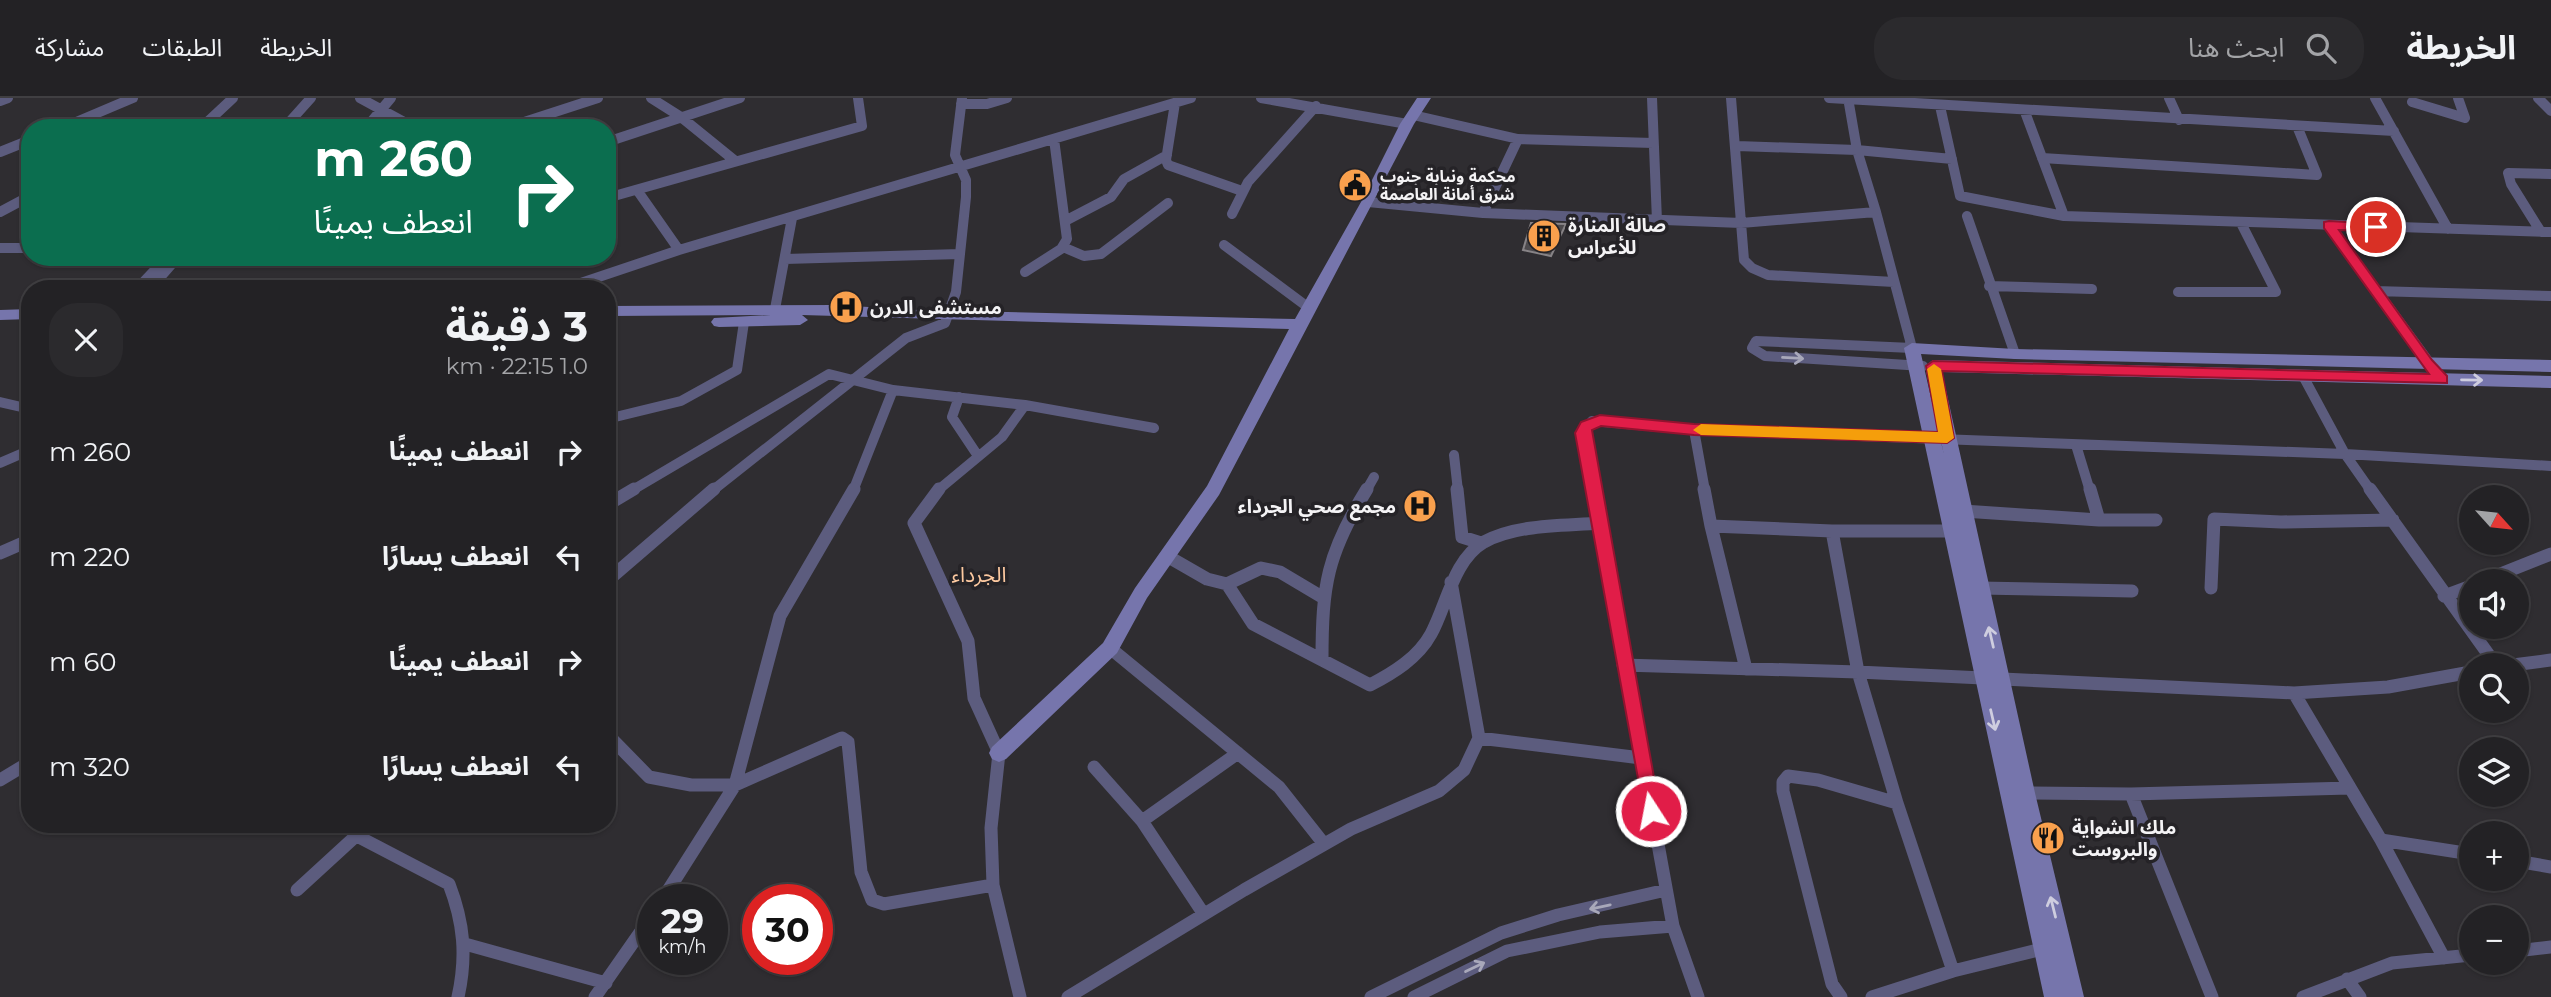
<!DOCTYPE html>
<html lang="ar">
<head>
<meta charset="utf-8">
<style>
  body { margin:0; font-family:Montserrat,"Noto Sans Arabic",sans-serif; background:#2b2a2d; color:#f1f3f6; direction:rtl; height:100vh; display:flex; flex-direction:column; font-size:26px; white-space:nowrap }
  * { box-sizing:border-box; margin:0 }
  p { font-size:23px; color:#a3a4a7 }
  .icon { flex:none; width:38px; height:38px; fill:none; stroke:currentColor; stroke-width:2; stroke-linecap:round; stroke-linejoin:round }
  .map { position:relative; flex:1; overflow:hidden; direction:ltr }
  .side { position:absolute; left:21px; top:182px; width:595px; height:553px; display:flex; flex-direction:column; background:#232225; border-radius:28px; box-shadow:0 2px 5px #0004,0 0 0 2px #403f42; direction:rtl }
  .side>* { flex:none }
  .top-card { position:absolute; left:21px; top:21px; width:595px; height:147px; border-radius:28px; box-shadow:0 2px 5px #0004,0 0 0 2px #403f42; direction:rtl; background:#0b6e4f; color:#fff; overflow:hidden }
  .needle { width:46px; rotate:117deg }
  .fabs { position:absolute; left:2459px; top:387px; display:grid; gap:14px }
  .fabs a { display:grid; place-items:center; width:70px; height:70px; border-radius:50%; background:#232225; box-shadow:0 2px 5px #0004,0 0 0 2px #403f42; font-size:35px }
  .speed { position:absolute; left:637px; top:786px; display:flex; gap:14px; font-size:35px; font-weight:700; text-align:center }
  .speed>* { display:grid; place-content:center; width:91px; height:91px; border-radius:50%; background:#232225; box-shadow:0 2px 5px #0004,0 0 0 2px #403f42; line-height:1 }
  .speed small { font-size:18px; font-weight:400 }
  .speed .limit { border:10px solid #d22; background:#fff; color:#111 }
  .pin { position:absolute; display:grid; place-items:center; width:60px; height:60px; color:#fff; margin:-30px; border:4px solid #fff; border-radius:50%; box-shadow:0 2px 7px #0007 }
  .me { position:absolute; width:77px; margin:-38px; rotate:349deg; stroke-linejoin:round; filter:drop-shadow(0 0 5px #0008) }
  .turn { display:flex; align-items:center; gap:24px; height:147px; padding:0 28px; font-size:32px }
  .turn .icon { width:91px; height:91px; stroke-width:2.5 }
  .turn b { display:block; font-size:49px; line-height:60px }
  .round { display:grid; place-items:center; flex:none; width:74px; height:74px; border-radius:28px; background:#2b2a2d }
  .head { display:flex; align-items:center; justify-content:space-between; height:119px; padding:0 28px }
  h1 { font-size:42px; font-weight:700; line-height:52px }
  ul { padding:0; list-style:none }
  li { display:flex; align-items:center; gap:21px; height:105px; padding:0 28px }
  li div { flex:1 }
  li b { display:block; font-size:26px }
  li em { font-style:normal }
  header { display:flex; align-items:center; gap:42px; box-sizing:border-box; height:98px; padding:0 35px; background:#232225; border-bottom:2px solid #403f42 }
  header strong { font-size:33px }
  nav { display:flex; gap:38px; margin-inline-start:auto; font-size:24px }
  .search { width:490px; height:63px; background:#2b2a2d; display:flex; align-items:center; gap:18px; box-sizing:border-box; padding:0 24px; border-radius:28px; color:#a3a4a7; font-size:26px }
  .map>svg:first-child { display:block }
  .building { fill:#4c494c; stroke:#878386; stroke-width:2 }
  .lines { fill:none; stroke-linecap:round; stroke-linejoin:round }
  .street-far1 { stroke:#5c5c7e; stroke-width:10 }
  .street { stroke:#5c5c7e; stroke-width:13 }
  .secondary { fill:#7675ac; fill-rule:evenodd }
  .oneway { stroke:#a8a8ba }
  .oneway2 { stroke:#cecddf }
  .route { fill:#e11d48; stroke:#92132f; stroke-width:2 }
  .slow { fill:#f59e0b }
  .labels { text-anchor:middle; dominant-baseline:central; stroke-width:7; stroke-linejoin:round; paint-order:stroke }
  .far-poi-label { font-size:16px; font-weight:bold; fill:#f4f3f5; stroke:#252327; text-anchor:start }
  .poi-label { font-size:19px; font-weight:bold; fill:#f4f3f5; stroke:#252327; text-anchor:start }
  .neighbourhood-label { font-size:21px; fill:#fdc9a0; stroke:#252327 }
</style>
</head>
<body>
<header>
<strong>الخريطة</strong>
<div class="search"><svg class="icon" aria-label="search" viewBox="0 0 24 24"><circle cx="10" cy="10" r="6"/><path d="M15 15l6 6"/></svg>ابحث هنا</div>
<nav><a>الخريطة</a><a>الطبقات</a><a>مشاركة</a></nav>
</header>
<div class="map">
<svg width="2551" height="899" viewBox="0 0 2551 899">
  <rect width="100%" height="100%" fill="#2f2d31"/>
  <path class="building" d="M1531 125 1566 126 1551 158 1523 152Z"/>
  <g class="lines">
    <path class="street-far1" d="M360 0 415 30
      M651 0 681 19 734 62
      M1261 0 1407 26
      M1652 0 1657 123
      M1731 0 1744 162 1752 170 1768 177 1894 184
      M1829 0 2394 33
      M2169 0 2179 22
      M2375 0 2448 131
      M2538 0 2551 13
      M0 3 8 0
      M2412 4 2465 20 2458 0
      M1175 5 1166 62 1168 67 1242 93
      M961 6H987L1007 0
      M1940 8 1960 98 2064 118
      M2025 14 2064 118 2551 134
      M1413 17 1518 41 1653 45
      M62 30 133 0
      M201 30 233 0
      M284 30 311 0
      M366 30 391 0
      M506 30 598 0
      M607 44 740 0
      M1737 48 1857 52 1952 61
      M0 54 30 42
      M2042 60 2317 77 2297 28
      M637 92 679 152
      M607 100 862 28 858 0
      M1368 104 1483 115 1741 125 1876 114 1857 52 1848 0
      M0 114 30 98
      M1876 114 1912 250 1756 243 1752 250 1765 258 1923 268
      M1483 115 1518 41
      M1232 116 1248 84 1316 8
      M1967 118 2015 256
      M1065 123 1111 99 1124 81 1167 57
      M2329 127 2442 282
      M2541 134 2511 86 2508 75 2551 76
      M1224 147 1309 210
      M1063 149 1084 158 1101 156 1168 105
      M0 150H30
      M785 161 960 156
      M1025 174 1061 151 1067 141 1054 41
      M1989 188 2092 191
      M137 191 167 159
      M150 191 178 159
      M563 191 679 152 1191 0
      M2375 193 2551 198
      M2178 194H2276L2241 125
      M775 211 792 120
      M2303 278 2345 356 2371 393
      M959 299 952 319 978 358
      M0 304 30 311
      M607 321 681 303 737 272 744 224
      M1694 332 1705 393
      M2076 347 2090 393
      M1454 357 1458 393
      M0 365 30 352
      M631 393 829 276 893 292 1025 307 1154 330
      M712 393 906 240 945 225 956 194 966 99V82L955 57 962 0
      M853 393 893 292
      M937 393 1002 339 1025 307
      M1366 393 1374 379
      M1594 393 1583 335 1592 323 1694 332 2345 356 2551 368"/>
    <path class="street" d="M939 391 914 425 968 543 974 600 999 655 991 730 993 787 1020 899
      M1457 391 1462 439 1481 445
      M1593 391 1673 828 1698 899
      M1704 391 1711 428 1832 433 1858 574 1897 705
      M2370 391 2496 567
      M607 407 634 391
      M1963 413 2099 422 2090 391
      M2099 422H2156
      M1711 428 1746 571
      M1832 433H1960
      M0 455 30 442
      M1167 458 1207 481 1227 486 1261 470 1280 474 1322 499
      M607 483 714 391
      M2483 483 2551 456
      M1227 486 1253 526 1370 587C1393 575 1418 560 1431 536 1447 507 1453 462 1484 444 1517 426 1563 428 1600 425
      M1980 490 2132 493
      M2211 490 2214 421 2281 424 2393 422
      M2444 498 2471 488
      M1110 550 1279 689 1324 746
      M1322 562C1322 487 1327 456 1367 391
      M1623 567 1858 574 2294 595 2388 589 2471 574
      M2513 567 2551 562
      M2294 595 2381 742 2444 860
      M607 636 649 679 691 687H735L842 640 848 644 861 774 872 802 884 806 993 787
      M1479 640 1641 660
      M1094 669 1142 723 1203 815
      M0 682 30 664
      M2025 695 2131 696 2349 690
      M2131 696 2212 899
      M1142 723 1238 655
      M357 738 449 786C464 825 467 858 458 899
      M2381 742 2471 756
      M2516 763 2551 769
      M297 792 369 726
      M662 802 735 687 780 518 854 391
      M465 846 606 885
      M2516 853 2551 849
      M2347 881 2360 899
      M595 899 653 816
      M1068 899 1244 792 1351 731 1439 693 1464 672 1479 640 1451 484
      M1371 899 1501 835 1558 817 1666 792
      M1414 899 1507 853 1600 834 1673 828
      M1841 899 1832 886 1783 693V684L1788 678 1818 682 1897 705 1953 873
      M1872 899 1953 873 2050 849
      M2303 899 2392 865 2471 857"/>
    <path class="secondary" d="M1417 0H1431L1414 26 1219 397 1147 500 1117 555 1006 661 999 664 992 661 989 655 992 649 1103 545 1135 490 1207 388 1289 231 802 217 808 222 800 227 719 229 714 228 711 224 714 220 771 217 607 218V208L835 207 919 212 1295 221 1361 104 1400 26Z
      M30 211V221L0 222V212Z
      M1912 245 2015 251 2551 262V274L2015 261 1921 256 1944 357 1925 268 1933 262 2551 278V290L1942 274 2035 695 2084 899H2044L1904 250Z"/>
  </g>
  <defs><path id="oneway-shaft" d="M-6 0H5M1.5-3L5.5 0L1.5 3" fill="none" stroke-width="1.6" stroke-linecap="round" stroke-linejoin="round" transform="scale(1.75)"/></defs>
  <g class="oneway">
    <use href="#oneway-shaft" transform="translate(1793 260) rotate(3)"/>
    <use href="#oneway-shaft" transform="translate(1600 809) rotate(168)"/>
    <use href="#oneway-shaft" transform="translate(1475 869) rotate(-26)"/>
  </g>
  <g class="oneway2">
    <use href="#oneway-shaft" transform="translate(2472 282) rotate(1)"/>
    <use href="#oneway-shaft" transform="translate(1991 539) rotate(-103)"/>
    <use href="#oneway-shaft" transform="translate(1993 622) rotate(77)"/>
    <use href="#oneway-shaft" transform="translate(2053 809) rotate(-104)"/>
  </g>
  <path class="route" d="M2329 123 2381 126V132L2376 133 2339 132 2432 262 2447 278V285L1942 273 1954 340 1947 345 1694 337 1601 328 1592 332 1660 713 1658 719H1645L1575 335 1581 324 1600 317 1694 326 1938 334 1926 268 1933 263 2429 276 2324 130V124Z"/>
  <path class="slow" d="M1934 266 1941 271 1954 340 1947 345 1701 337 1693 332 1701 326 1938 334 1927 271Z"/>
  <defs>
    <symbol id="civic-disc" viewBox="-11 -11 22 22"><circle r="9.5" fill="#f9a04d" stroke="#252327"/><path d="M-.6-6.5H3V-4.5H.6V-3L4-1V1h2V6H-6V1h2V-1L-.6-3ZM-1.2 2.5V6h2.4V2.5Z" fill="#111"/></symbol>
    <symbol id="building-disc" viewBox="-11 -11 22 22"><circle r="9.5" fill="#f9a04d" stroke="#252327"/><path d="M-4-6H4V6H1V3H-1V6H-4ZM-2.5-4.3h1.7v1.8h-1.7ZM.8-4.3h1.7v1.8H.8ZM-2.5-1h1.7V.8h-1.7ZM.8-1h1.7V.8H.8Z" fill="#111"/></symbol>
    <symbol id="hospital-disc" viewBox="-11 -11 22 22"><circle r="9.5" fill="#f9a04d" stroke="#252327"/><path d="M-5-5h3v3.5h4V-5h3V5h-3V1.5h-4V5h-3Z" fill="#111"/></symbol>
    <symbol id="restaurant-disc" viewBox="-11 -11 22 22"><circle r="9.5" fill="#f9a04d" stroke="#252327"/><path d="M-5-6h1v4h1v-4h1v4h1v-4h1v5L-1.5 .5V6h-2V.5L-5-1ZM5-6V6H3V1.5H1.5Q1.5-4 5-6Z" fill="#111"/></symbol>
  </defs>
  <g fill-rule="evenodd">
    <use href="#civic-disc" x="1336" y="68" width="38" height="38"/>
    <use href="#building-disc" x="1525" y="119" width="38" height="38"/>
    <use href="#hospital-disc" x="827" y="190" width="38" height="38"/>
    <use href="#hospital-disc" x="1401" y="389" width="38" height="38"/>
    <use href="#restaurant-disc" x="2029" y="721" width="38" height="38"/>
  </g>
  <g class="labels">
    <g class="far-poi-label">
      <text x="1380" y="78">محكمة ونيابة جنوب<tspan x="1380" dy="18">شرق أمانة العاصمة</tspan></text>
    </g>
    <g class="poi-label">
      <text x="1568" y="127">صالة المنارة<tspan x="1568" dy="22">للأعراس</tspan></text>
      <text x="870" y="209">مستشفى الدرن</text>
      <text x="1396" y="408" text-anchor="end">مجمع صحي الجرداء</text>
      <text x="2072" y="729">ملك الشواية<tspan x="2072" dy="22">والبروست</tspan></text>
    </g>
    <g class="neighbourhood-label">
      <text x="979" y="476">الجرداء</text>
    </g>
  </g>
</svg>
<div class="fabs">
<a><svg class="needle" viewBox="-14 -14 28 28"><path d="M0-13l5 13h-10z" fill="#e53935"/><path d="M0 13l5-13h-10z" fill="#a3a4a7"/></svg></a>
<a><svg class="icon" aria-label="sound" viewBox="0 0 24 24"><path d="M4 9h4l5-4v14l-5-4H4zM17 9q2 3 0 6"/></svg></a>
<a><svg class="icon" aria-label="search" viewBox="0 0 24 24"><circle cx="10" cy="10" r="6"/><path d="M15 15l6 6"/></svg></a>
<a><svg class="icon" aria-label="layers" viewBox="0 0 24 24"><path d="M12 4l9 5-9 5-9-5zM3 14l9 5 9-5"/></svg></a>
<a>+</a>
<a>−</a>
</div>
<div class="speed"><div>29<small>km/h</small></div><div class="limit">30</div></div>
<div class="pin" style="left:2376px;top:129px;background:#d93025"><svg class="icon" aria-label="arrive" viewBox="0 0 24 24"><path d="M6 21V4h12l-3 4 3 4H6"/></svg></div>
<svg class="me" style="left:1651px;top:713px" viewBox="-20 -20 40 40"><circle r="17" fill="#e11d48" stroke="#fff" stroke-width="3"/><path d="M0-11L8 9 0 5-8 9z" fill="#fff"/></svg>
<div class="top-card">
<div class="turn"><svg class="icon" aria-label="right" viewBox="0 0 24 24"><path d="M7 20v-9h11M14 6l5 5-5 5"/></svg><div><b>260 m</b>انعطف يمينًا</div></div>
</div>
<section class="side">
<div class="head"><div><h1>3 دقيقة</h1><p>1.0 km · 22:15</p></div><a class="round"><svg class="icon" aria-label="close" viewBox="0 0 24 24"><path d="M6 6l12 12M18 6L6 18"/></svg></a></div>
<ul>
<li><svg class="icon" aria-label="right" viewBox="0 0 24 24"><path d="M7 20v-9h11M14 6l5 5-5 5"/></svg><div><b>انعطف يمينًا</b></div><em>260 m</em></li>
<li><svg class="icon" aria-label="left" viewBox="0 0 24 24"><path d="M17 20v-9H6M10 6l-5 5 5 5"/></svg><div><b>انعطف يسارًا</b></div><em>220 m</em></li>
<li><svg class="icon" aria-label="right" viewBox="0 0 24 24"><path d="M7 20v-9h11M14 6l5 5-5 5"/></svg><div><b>انعطف يمينًا</b></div><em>60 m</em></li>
<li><svg class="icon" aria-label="left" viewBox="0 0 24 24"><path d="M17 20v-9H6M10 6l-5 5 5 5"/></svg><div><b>انعطف يسارًا</b></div><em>320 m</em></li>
</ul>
</section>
</div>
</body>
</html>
